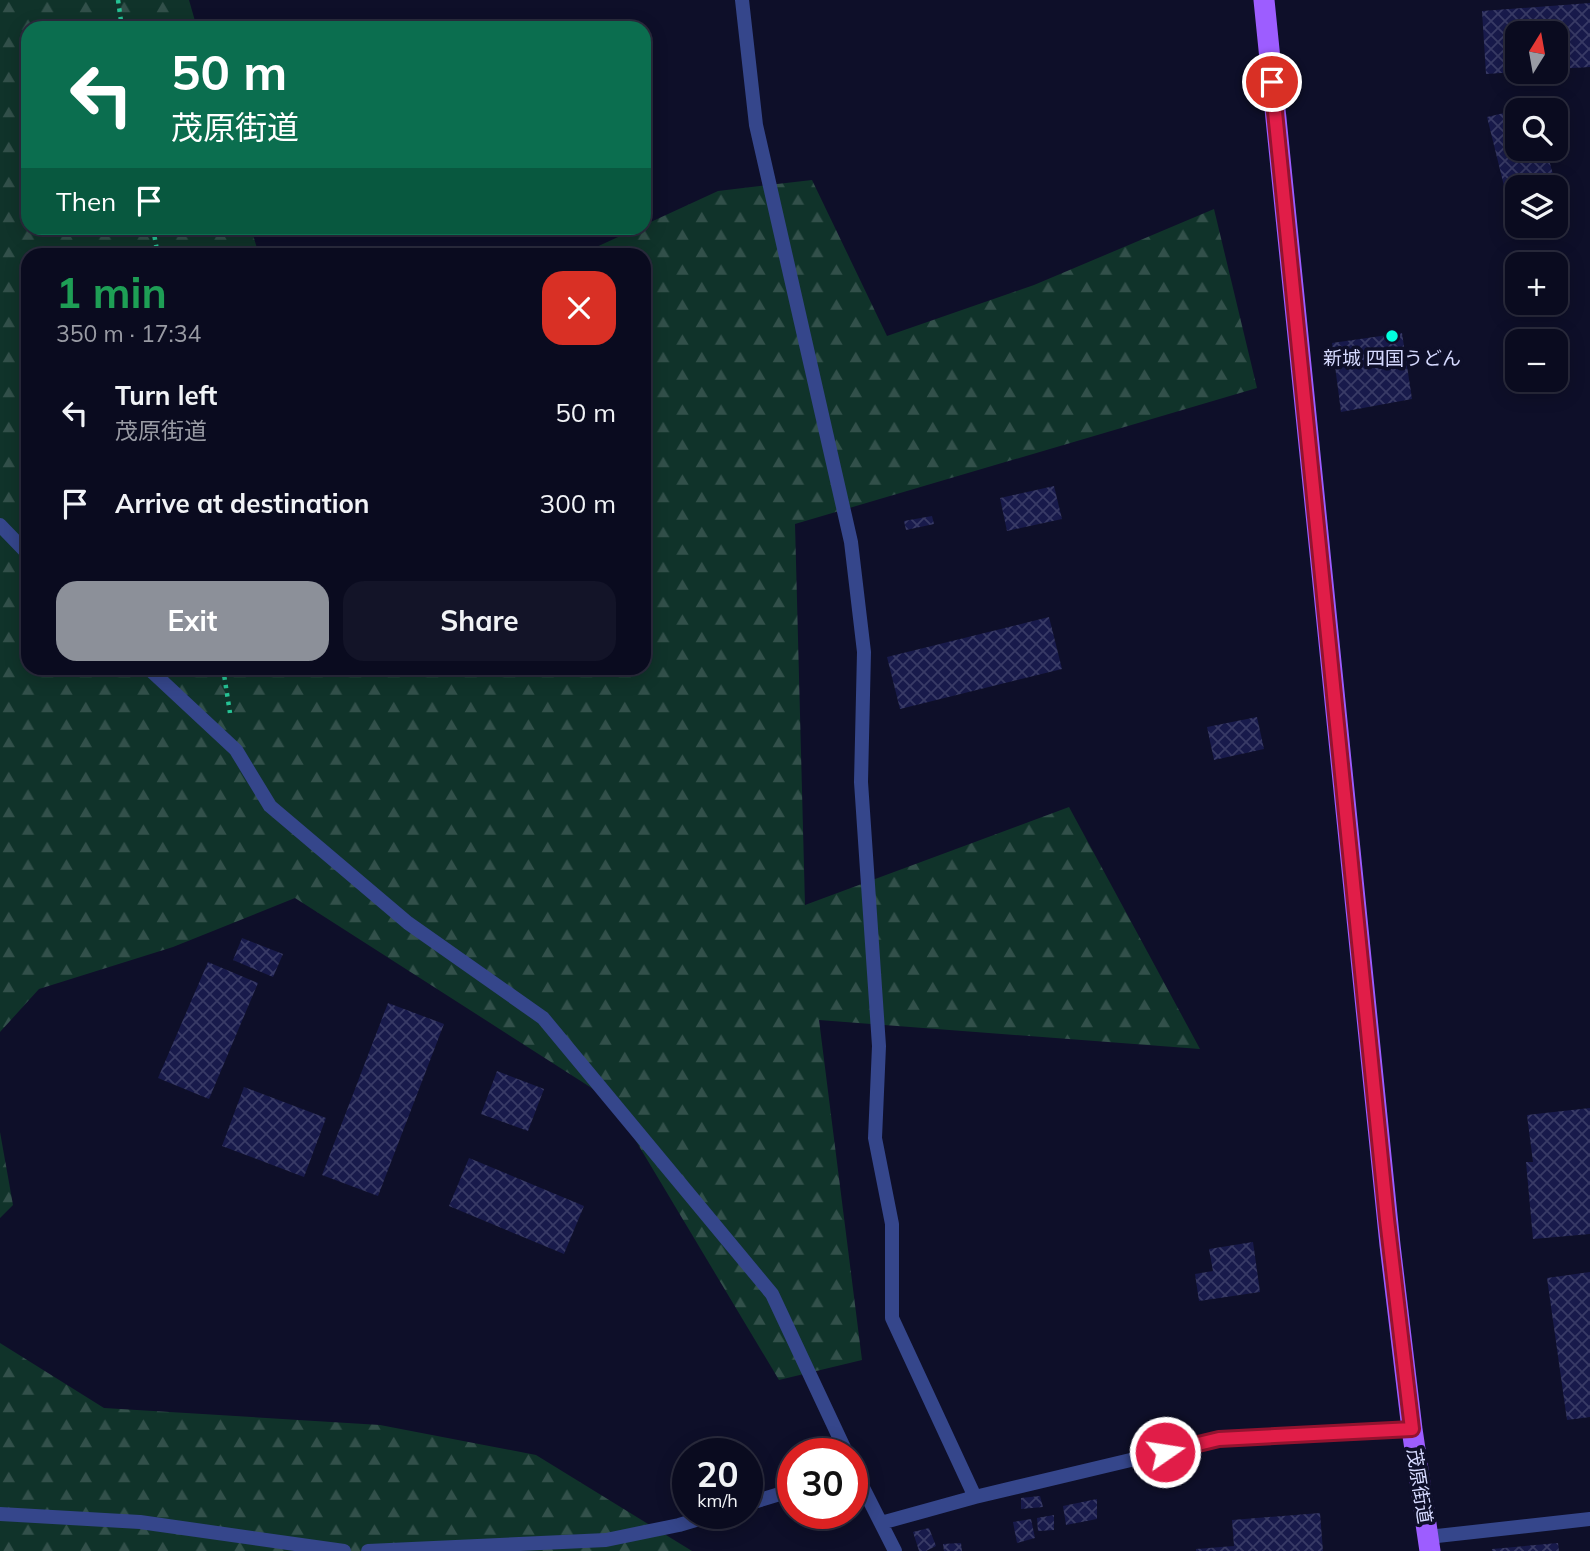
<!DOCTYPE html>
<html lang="en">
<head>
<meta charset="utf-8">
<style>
  body { margin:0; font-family:Mulish,"Noto Sans JP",sans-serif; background:#131428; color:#f1f3f6; height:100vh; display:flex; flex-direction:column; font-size:26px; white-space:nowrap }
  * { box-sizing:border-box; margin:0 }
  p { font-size:23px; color:#999ba4 }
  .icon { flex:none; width:38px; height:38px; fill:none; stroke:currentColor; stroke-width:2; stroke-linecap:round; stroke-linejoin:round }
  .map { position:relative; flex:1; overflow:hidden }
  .drawer { position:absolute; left:21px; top:248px; width:630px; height:427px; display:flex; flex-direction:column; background:#0a0b1f; border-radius:21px; box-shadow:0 4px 18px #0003,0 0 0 2px #2a2b3d }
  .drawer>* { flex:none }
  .guide { position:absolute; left:21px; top:21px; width:630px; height:214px; border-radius:21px; box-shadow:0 4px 18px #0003,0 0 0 2px #2a2b3d; background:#0b6e4f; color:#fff; overflow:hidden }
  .needle { width:46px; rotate:11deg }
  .tools { position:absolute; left:1505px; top:21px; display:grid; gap:14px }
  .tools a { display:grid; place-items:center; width:63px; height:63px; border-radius:14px; background:#0a0b1f; box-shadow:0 4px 18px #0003,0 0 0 2px #2a2b3d; font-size:35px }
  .speed { position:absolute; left:672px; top:1438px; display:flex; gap:14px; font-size:35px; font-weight:700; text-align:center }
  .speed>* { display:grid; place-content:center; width:91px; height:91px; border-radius:50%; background:#0a0b1f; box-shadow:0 4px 18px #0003,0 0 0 2px #2a2b3d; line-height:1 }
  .speed small { font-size:18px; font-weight:400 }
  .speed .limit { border:10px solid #d22; background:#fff; color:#111 }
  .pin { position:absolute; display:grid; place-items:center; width:60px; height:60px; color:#fff; margin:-30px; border:4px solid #fff; border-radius:50%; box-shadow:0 2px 7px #0007 }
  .me { position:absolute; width:77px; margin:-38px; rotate:77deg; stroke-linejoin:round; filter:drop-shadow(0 0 5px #0008) }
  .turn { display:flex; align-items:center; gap:24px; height:147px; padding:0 35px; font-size:32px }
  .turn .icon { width:91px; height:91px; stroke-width:2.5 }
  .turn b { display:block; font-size:49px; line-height:60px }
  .then { display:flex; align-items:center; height:66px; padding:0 35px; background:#0003; gap:14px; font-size:26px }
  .round { display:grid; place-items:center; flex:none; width:74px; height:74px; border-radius:21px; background:#131428 }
  .head { display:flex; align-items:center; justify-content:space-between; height:119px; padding:0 35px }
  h1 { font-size:42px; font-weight:700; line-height:52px; color:#1e9e55 }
  .action { display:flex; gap:14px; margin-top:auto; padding:14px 35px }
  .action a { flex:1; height:80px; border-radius:21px; background:#8c9099; color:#fff; font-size:28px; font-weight:700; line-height:80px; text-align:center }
  .action a+a { background:#131428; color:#f1f3f6 }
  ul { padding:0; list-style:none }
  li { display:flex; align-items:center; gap:21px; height:91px; padding:0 35px }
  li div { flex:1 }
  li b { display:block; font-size:26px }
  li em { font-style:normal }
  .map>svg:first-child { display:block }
  .forest { fill:url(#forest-firs) }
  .building { fill:url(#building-cross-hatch) }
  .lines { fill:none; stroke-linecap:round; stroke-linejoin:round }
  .path { stroke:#26c395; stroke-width:4.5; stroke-dasharray:3.5 5; stroke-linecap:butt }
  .street { stroke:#35468b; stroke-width:14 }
  .primary { stroke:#9d5dff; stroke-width:21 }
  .route-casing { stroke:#92132f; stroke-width:18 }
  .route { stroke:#e11d48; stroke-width:12 }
  .poi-dot { fill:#02ffde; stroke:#0e0f29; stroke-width:2.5 }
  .labels { text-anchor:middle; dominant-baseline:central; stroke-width:7; stroke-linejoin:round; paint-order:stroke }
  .poi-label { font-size:19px; fill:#d6daff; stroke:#0e0f29 }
  .street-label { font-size:19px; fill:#d6daff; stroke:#0e0f29 }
</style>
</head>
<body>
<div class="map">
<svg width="1590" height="1551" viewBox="0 0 1590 1551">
  <defs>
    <pattern id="forest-firs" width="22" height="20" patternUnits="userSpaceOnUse" patternTransform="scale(1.75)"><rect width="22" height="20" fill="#10332a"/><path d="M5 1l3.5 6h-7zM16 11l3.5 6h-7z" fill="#32504a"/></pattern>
    <pattern id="building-cross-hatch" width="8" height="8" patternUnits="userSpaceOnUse" patternTransform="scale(1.75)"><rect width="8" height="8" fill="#181a4b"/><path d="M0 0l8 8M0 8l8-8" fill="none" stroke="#393b66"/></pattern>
  </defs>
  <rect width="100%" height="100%" fill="#0e0f29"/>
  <path class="forest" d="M0 0H189L197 28H28V228H251L259 255 28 256V668H644V256L579 255 718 191 812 180 887 336 1034 285 1214 209 1257 388 795 524 805 905 1069 807 1200 1049 819 1020 862 1360 779 1380 612 1101 295 898 173 947 39 989 0 1032Z
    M0 1132 13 1205 0 1218Z
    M0 1343 104 1408 380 1425 536 1455 692 1551H0Z"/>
  <path class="building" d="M1590 3V67L1556 69V33H1517V72L1486 74 1482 11Z
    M1536 105 1537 110H1520L1519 109Z
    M1517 110V149H1546L1554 178 1505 190 1487 117Z
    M1402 333 1412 399 1341 412 1332 343Z
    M1054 486 1062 519 1007 531 1000 498Z
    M932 516 934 524 906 530 904 521Z
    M1049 617 1062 669 900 709 887 657Z
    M1257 717 1264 749 1214 760 1207 727Z
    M242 938 283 954 273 977 233 960Z
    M208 962 258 983 209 1099 158 1078Z
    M388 1003 444 1024 378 1196 322 1175Z
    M497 1071 544 1089 528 1131 481 1114Z
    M244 1087 326 1118 304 1177 222 1146Z
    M1590 1108V1234L1533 1239 1526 1162H1533L1527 1115Z
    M469 1158 584 1206 564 1254 449 1206Z
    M1253 1242 1260 1292 1199 1301 1195 1274 1213 1271 1209 1249Z
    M1590 1272V1417L1567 1420 1547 1278Z
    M1040 1496 1043 1507 1021 1509V1498Z
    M1097 1499V1519L1066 1525 1063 1506Z
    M1320 1513 1323 1551H1196V1549L1234 1546 1232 1520Z
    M1054 1515V1530L1038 1531 1037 1518Z
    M1031 1519 1035 1538 1017 1543 1013 1522Z
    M929 1528 936 1546 926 1551H919L913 1532Z
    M961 1543 962 1551H944L943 1544Z
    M1558 1543 1559 1551H1492V1549Z"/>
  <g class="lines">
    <path class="path" d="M118 0 122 28
      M153 228 158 256
      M223 668 230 713"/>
    <path class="street" d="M742 0 756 125 851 542 864 652 861 782 879 1046 875 1138 892 1224V1318L975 1497
      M0 525 28 554
      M148 668 236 750 270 806 408 923 543 1018 772 1294 847 1454
      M852 1466 895 1551
      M747 1504 793 1490
      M0 1514 140 1522 344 1551
      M881 1523 975 1497 1219 1439 1412 1429
      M1428 1537 1590 1519
      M368 1551 606 1540 679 1525 716 1514"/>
    <path class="primary" d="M1264 0 1390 1245 1412 1429 1430 1551"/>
  </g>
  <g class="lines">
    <defs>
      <path id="route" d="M1165 1452 1219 1439 1412 1429 1387 1219 1272 82"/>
    </defs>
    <use href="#route" class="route-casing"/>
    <use href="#route" class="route"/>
  </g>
  <circle class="poi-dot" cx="1392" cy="336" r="7"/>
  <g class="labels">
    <g class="poi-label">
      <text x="1392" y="358">新城 四国うどん</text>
    </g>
    <g class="street-label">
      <text transform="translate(1420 1486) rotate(81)">茂原街道</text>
    </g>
  </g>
</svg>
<div class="tools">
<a><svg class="needle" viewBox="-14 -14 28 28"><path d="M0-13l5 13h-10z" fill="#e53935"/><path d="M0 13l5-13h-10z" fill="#999ba4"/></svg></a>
<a><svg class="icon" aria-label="search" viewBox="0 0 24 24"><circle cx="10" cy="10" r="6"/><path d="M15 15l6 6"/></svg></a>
<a><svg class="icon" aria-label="layers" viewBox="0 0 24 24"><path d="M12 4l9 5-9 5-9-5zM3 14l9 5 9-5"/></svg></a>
<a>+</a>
<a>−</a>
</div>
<div class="speed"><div>20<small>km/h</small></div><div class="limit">30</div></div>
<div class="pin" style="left:1272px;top:82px;background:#d93025"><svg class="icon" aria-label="arrive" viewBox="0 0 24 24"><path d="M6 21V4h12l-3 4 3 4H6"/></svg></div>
<svg class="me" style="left:1165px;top:1452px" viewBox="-20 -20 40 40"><circle r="17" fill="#e11d48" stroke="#fff" stroke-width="3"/><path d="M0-11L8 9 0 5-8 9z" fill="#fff"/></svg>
<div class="guide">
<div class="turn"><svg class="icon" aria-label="left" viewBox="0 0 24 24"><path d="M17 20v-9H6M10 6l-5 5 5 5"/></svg><div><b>50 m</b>茂原街道</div></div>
<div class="then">Then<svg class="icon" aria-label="arrive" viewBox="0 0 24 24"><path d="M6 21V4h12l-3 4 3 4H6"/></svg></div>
</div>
<section class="drawer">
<div class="head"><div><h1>1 min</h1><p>350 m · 17:34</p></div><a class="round" style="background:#d93025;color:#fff"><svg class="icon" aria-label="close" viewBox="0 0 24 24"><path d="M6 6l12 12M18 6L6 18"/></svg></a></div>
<ul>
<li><svg class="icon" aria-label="left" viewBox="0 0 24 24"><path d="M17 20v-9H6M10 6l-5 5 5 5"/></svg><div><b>Turn left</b><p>茂原街道</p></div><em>50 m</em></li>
<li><svg class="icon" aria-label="arrive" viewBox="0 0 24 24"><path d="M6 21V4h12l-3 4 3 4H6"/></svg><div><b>Arrive at destination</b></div><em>300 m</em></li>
</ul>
<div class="action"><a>Exit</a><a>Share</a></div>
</section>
</div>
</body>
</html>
